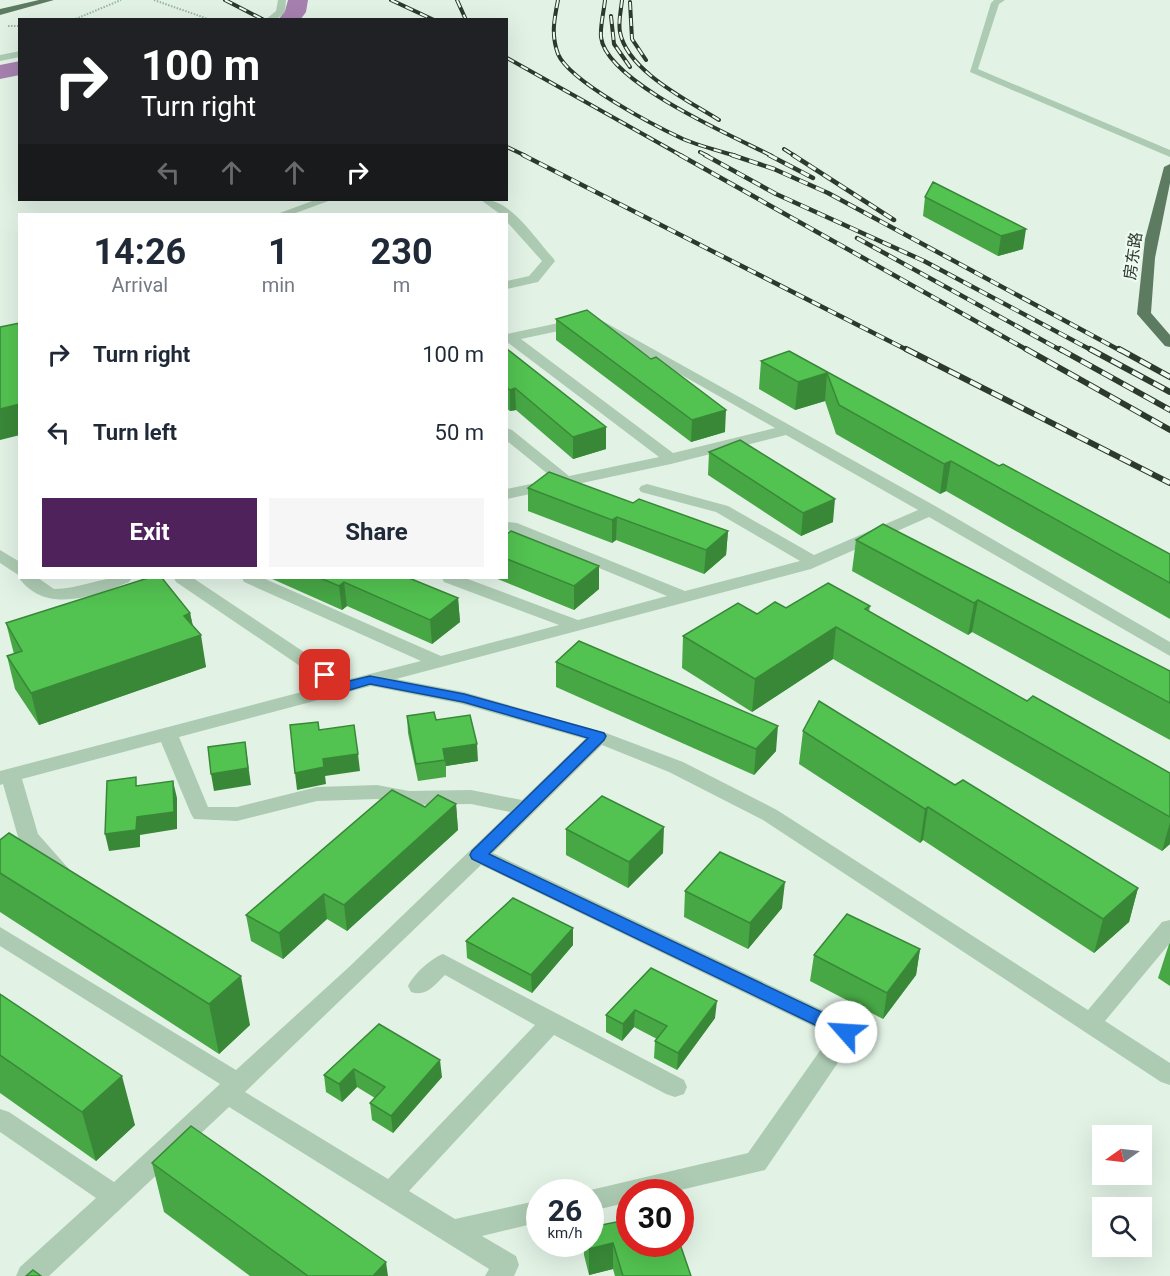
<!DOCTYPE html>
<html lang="en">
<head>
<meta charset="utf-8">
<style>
  body { margin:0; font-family:Roboto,"Noto Sans SC",sans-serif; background:#f6f6f7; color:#1f2937; height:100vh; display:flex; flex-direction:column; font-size:22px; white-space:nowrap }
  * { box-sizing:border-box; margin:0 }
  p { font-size:20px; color:#747a83 }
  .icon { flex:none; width:33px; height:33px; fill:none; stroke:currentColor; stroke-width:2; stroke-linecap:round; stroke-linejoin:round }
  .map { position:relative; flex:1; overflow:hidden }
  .details { position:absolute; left:18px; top:213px; width:490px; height:366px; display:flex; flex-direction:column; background:#fff; border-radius:0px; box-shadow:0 6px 24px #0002 }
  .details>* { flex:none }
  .top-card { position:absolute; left:18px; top:18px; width:490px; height:183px; border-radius:0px; box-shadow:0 6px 24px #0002; background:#202124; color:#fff; overflow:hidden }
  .needle { width:39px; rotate:256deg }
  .controls { position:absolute; left:1092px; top:1125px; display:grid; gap:12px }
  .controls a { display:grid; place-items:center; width:60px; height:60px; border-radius:0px; background:#fff; box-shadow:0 6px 24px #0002; font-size:30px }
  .speed { position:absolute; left:526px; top:1179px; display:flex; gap:12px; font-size:30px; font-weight:700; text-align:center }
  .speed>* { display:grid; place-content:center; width:78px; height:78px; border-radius:50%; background:#fff; box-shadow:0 6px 24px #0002; line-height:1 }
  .speed small { font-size:15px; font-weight:400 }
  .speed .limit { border:9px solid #d22; background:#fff; color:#111 }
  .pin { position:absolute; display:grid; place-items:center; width:51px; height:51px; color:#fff; margin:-26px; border-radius:12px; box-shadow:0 3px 9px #0006 }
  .me { position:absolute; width:66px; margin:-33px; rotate:296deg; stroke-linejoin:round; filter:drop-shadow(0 0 4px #0008) }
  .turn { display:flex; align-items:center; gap:21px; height:126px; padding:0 24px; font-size:27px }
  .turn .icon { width:78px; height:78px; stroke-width:2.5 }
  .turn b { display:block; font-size:42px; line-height:51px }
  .lanes { display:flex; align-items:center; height:57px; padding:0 24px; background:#0003; justify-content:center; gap:30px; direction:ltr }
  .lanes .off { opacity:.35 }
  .eta { display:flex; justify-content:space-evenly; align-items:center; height:102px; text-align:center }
  .eta b { font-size:36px; font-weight:700; line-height:42px }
  .button { display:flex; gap:12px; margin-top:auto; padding:12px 24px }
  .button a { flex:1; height:69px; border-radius:0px; background:#50225b; color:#fff; font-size:24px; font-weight:700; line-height:69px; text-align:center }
  .button a+a { background:#f6f6f7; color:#1f2937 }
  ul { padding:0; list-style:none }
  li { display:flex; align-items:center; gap:18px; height:78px; padding:0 24px }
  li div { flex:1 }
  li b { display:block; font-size:22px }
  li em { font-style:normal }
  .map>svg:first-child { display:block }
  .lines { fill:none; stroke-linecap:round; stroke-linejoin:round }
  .river { fill:#a681b0; fill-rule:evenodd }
  .path { stroke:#97b79d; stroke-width:2; stroke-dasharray:1.5 1.5; stroke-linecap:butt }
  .minor { fill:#adcbb3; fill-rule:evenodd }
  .major { fill:#5d7b60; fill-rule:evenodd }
  .rail-far2-casing { stroke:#2c3a2c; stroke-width:4 }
  .rail-far1-casing { stroke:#2c3a2c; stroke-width:4.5 }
  .rail-casing { stroke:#2c3a2c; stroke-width:6 }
  .rail-far2 { stroke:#eefaf2; stroke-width:2; stroke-dasharray:8; stroke-linecap:butt }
  .rail-far1 { stroke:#eefaf2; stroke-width:3; stroke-dasharray:9; stroke-linecap:butt }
  .rail { stroke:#eefaf2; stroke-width:4; stroke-dasharray:12; stroke-linecap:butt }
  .wall { fill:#47a745 }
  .shaded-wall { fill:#398838 }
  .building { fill:#52c250; stroke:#398838; stroke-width:1.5 }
  .route { fill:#1a73e8; stroke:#114b97; stroke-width:1.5 }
  .labels { text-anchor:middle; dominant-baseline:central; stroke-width:4.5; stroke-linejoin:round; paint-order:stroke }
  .far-street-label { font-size:16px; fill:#2c3a2c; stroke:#eefaf2 }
</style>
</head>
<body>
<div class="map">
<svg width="1170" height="1276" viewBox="0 0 1170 1276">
  <rect width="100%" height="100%" fill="#e2f3e6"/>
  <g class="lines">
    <path class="river" d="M288 0H308L306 12 300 20H278L285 11Z
      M20 61V75L0 79V65Z"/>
    <path class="path" d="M154 0 211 20
      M73 20 121 0
      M8 26H20"/>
    <path class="minor" d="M278 0H286L285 12 276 20H265L276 11Z
      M1005 0 999 4 978 69 1170 150V157L970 72 991 3 994 0Z
      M20 51V57L0 61V55Z
      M315 200H331L293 214H277Z
      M481 200C510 197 535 239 553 258L555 261 538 282 507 289V281L529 276 542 261 507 222V214H500Z
      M599 319 937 507 1170 642V656L929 517 811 569 396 679 464 692 606 733 683 762 777 810 1088 1010 1162 922 1170 920V943L1105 1021 1170 1063V1085L1161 1082 763 820 669 772 602 745 493 853 854 1025 858 1032 854 1039 765 1170 672 1192H630V1202L591 1211V1192H582L748 1153 831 1035 481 865 245 1092 388 1179 535 1025 445 975C434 985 427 997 411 992L408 986C414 974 430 959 443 954L684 1080 687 1087 684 1094 675 1097 666 1094 554 1035 409 1191 455 1219 540 1200V1222L482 1236 516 1256 519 1265 514 1276H485L489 1269 229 1107 49 1276H16L20 1267 96 1198 0 1132V1109L9 1112 114 1182 220 1084 0 946V927L236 1070 349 967 510 812 471 804 409 805 377 799 317 801 237 821 194 819 191 814 161 742 22 779 38 834 69 869 66 874 58 877 50 874 18 837 3 784 0 785V771L328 685 176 582 174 578H193L346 680 421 661 244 582 242 578H263L441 656 559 625 444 582 442 578H465L578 620 667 596 507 530V522L517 523 685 591 800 561 716 512 641 492 639 489 641 486 647 484 728 506 814 555 918 510 786 435 671 464 507 499V489L554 479 507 441V428L512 430 569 476 659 457 507 342V334L568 321ZM597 327 775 428 673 453 521 339 568 329ZM371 686 462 704 585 739 522 800 471 790 409 791 377 785 317 787 237 807H208L179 737Z
      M0 550 20 562V576L0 563Z
      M19 578H38L54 589C81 589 105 575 132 578L129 582C95 596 46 615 19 578Z"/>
    <path class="major" d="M39 0H54L0 15V9Z
      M1170 164V183L1155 258 1151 313 1170 335V347L1165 346 1137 314 1145 239 1164 167Z"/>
    <defs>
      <path id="rail-far2" d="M225 0 264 20
        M391 0 434 20
        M457 0 466 20
        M558 0C554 20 551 35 558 54 570 82 655 126 683 139 700 146 719 151 736 156
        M605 0C604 11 600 26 601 37 606 82 733 136 772 156
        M622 0C621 11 618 22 620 32 627 71 689 101 719 120
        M630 2 632 39 646 60
        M611 16 614 44 630 67
        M507 58 682 156
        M507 147 526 156
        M784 149 795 156
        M700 152 708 156"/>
      <path id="rail-far1" d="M523 155 909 351
        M680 155 1029 351
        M705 155 776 194 924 261 1093 351
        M732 155 774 169 828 193 1121 351
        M769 155 813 178
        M793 155 894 220
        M857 238 1062 351"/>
      <path id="rail" d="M906 349 1170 483
        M1026 349 1170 430
        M1060 349 1170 410
        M1090 349 1170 392
        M1119 349 1170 377"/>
    </defs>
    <use href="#rail-far2" class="rail-far2-casing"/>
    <use href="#rail-far1" class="rail-far1-casing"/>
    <use href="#rail" class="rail-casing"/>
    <use href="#rail-far2" class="rail-far2"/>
    <use href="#rail-far1" class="rail-far1"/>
    <use href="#rail" class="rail"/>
  </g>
  <path class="wall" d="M933 182 1023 249 998 256 923 216 925 197Z
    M556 319 725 432 691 442 556 340Z
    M507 349 606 449 573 459 516 410 510 411 507 409Z
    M789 351 999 466 1170 554V619L946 491 940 494 836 434 825 401 795 410 759 389 761 361Z
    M709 452 833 522 801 536 708 475Z
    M528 488 633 503 728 531 726 555 704 574 616 540 612 543 528 511Z
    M507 534 599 566V589L574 610 495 578H507Z
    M856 540 1170 671V740L972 632 968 635 852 571Z
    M270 578H409L458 598 460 622 432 644 347 606 342 610Z
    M870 606 869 612 1027 701 1170 773V844L1162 851 833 659 752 712 682 668 683 636 757 614 786 608Z
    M190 613 193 626 206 667 39 725 15 689 7 656 14 654 6 623Z
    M556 662 776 751 754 775 556 687Z
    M407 716 436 720 478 761 446 766V777L418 781 408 733Z
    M803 731 955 785 1138 888 1129 922 1094 953 923 840 920 843 799 764Z
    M456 804 458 830 347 931 327 919 283 959 251 941 246 915 425 807Z
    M566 829 663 853 628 888 566 855Z
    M0 840 250 1025 219 1054 0 912Z
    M685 891 782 908 748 949 684 917Z
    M573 928V945L532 993 467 958 466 941Z
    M1170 943V986L1158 978 1169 944Z
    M920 949 916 975 883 1019 810 981 814 955Z
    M651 968 715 1018 677 1070 654 1058 655 1041 657 1039 634 1027 622 1041 606 1032V1015Z
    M0 994 135 1125 96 1161 0 1093Z
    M379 1024 442 1077 393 1133 372 1120 370 1103 375 1098 357 1087 342 1102 326 1092 324 1075Z
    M152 1163 388 1276H250L164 1212Z
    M623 1224 691 1276H615L613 1269 589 1275 584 1255V1244H591Z"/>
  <path class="shaded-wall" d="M1026 229 1023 249 998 256 1001 236Z
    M507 258 508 278H507Z
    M827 373 825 401 795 410 798 382Z
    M515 388 516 410 510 411V390Z
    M20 404V435L0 440V409Z
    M726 410 725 432 691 442 692 420Z
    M606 427V449L573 459V437Z
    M951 461 946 491 940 494 944 464Z
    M835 499 833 522 801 536 803 513Z
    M617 517 616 540 612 543V520Z
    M728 531 726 555 704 574 706 550Z
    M599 566V589L574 610V586Z
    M344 582 347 606 342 610 339 586Z
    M458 598 460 622 432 644 430 620Z
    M978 600 972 632 968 635 974 603Z
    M190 613 195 637 201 635 206 667 39 725 31 693Z
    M836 627 833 659 752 712 755 679Z
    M778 726 776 751 754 775 756 749Z
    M245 742 251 785 214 791 211 774Z
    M477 744 478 761 446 766 443 749Z
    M358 754 360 771 325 776 323 759Z
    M324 767 326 784 297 790 295 773Z
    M173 781 177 798V829L140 835V847L109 851 105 834 137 817Z
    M456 804 458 830 347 931 344 905Z
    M928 807 923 840 920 843 925 809Z
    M1170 822V844L1162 851Z
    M664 827 663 853 628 888 629 862Z
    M785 882 782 908 748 949 750 923Z
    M1138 888 1129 922 1094 953 1103 919Z
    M324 894 327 919 283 959 279 933Z
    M573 928V945L532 993 531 975Z
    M920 949 916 975 883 1019 887 993Z
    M241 976 250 1025 219 1054 209 1004Z
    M717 1001 715 1018 677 1070 678 1053Z
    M635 1010 634 1027 622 1041 623 1024Z
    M440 1060 442 1077 393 1133 391 1116Z
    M354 1069 357 1087 342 1102 339 1084Z
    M122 1076 135 1125 96 1161 82 1112Z
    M613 1243V1269L589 1275V1249Z
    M386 1262 388 1276H373Z"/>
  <path class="building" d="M933 182 1026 229 1001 236 925 197Z
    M587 310 651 359 656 357 726 410 692 420 556 319Z
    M20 323V404L0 409V327Z
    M507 349 606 427 573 437 515 388 510 390 507 388Z
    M789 351 999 466 1003 464 1170 554V583L951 461 944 464 839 405 827 373 798 382 761 361Z
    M740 440 835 499 803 513 709 452Z
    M549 472 633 503 639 499 728 531 706 550 617 517 612 520 528 488Z
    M883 524 1170 671V703L978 600 974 603 856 540Z
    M511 531 599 566 574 586 507 559V534Z
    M148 578H162L190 613 184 616 201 635 31 693 7 656 22 651 6 623Z
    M320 578H409L458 598 430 620 344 582 339 586Z
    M828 583 870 606 865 609 1027 701 1033 696 1170 773V817L836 627 755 679 683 636 738 603 757 614 775 602 786 608Z
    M579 641 778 726 756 749 556 662Z
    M819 701 955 785 963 780 1138 888 1103 919 928 807 925 809 803 731Z
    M434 712 436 720 470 715 477 744 443 749 445 760 416 764 407 716Z
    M318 722 319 730 354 725 358 754 323 759 324 767 295 773 290 725Z
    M245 742 248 768 211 774 208 747Z
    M136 777V786L173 781 174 812 137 817 136 830 105 834 107 781Z
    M392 790 425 807 438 795 456 804 344 905 324 894 279 933 246 915Z
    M602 796 664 827 629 862 566 829Z
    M9 833 241 976 209 1004 0 873V840Z
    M720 852 785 882 750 923 685 891Z
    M513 898 573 928 531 975 466 941Z
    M847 914 920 949 887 993 814 955Z
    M651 968 717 1001 678 1053 655 1041 667 1026 635 1010 623 1024 606 1015Z
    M0 994 122 1076 82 1112 0 1055Z
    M379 1024 440 1060 391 1116 370 1103 385 1087 354 1069 339 1084 324 1075Z
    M191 1126 386 1262 373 1276H308L152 1163Z
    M621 1221 623 1224 630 1223V1244H680L691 1276H623L613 1243 589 1249 588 1244H591V1227Z
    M33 1270 41 1276H26Z"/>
  <path class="route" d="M325 671 345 682 370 676 464 694 604 733 606 736 604 740 489 854 853 1027 855 1032 853 1037H840L472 859 470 855 472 851 588 738 463 702 370 684 343 692 320 678 318 675Z"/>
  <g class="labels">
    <g class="far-street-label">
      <text transform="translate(1133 256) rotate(-82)">房东路</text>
    </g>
  </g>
</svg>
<div class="controls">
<a><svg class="needle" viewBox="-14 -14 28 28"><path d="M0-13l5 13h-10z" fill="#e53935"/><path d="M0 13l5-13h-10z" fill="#747a83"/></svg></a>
<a><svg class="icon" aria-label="search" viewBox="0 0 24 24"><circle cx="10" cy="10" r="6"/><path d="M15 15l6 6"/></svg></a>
</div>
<div class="speed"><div>26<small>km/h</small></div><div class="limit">30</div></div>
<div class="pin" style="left:325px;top:675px;background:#d93025"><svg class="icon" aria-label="arrive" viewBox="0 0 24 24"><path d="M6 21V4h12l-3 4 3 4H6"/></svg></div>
<svg class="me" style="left:846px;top:1032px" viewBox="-20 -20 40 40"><circle r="19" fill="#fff"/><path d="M0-13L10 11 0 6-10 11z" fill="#1a73e8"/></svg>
<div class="top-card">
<div class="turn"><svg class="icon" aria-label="right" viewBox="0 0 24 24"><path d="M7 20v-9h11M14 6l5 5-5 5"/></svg><div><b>100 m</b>Turn right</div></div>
<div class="lanes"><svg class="icon off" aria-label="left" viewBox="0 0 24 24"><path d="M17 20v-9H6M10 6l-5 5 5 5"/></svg><svg class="icon off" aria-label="ahead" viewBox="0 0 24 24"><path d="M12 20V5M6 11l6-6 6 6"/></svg><svg class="icon off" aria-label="ahead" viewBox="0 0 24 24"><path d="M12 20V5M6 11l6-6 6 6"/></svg><svg class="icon" aria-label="right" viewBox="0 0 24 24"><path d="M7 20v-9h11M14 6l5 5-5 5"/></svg></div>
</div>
<section class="details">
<div class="eta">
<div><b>14:26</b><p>Arrival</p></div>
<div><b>1</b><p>min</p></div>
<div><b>230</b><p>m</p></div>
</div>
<ul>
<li><svg class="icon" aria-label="right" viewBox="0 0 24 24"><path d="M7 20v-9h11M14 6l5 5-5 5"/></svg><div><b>Turn right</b></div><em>100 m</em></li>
<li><svg class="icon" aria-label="left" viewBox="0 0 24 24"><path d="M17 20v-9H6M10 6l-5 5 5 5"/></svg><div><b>Turn left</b></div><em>50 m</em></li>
</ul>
<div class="button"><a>Exit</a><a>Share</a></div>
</section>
</div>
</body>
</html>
